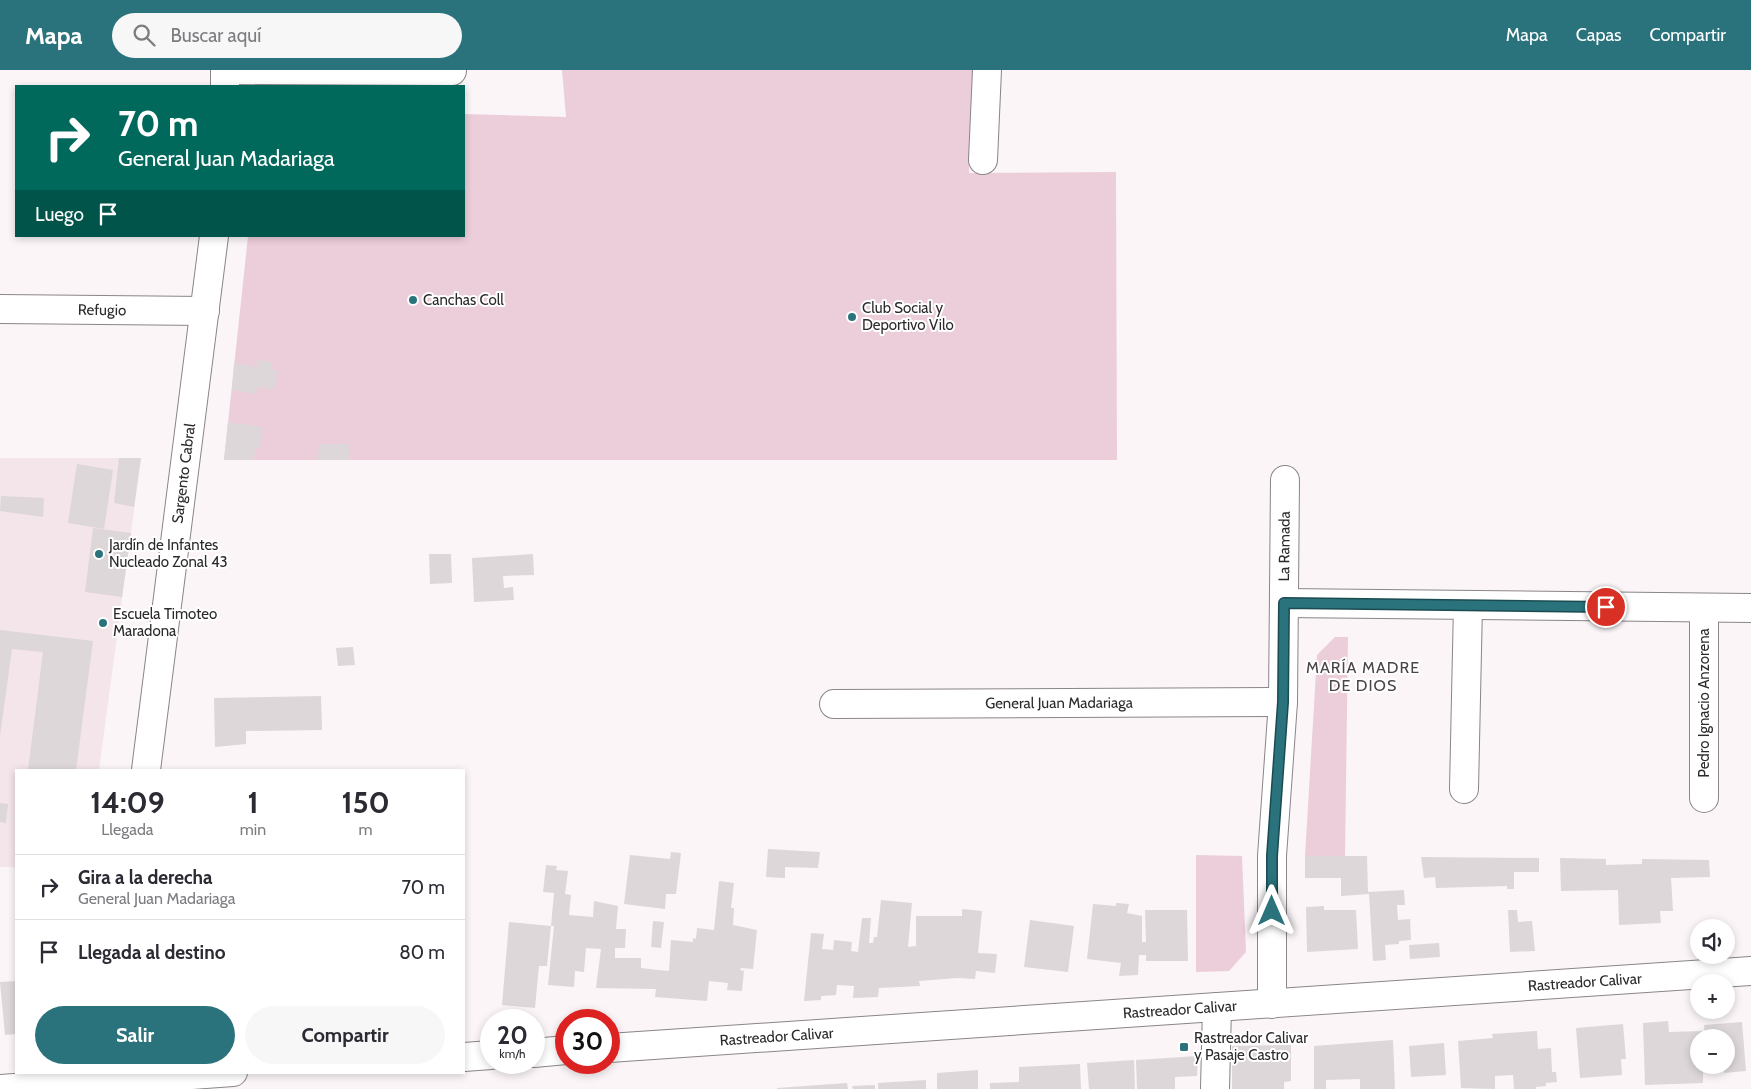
<!DOCTYPE html>
<html lang="es">
<head>
<meta charset="utf-8">
<style>
  body { margin:0; font-family:Cabin,sans-serif; background:#f7f7f7; color:#2b2b33; height:100vh; display:flex; flex-direction:column; font-size:19px; white-space:nowrap }
  * { box-sizing:border-box; margin:0 }
  p { font-size:16px; color:#7c7c81 }
  .icon { flex:none; width:28px; height:28px; fill:none; stroke:currentColor; stroke-width:2; stroke-linecap:round; stroke-linejoin:round }
  .map { position:relative; flex:1; overflow:hidden }
  .drawer { position:absolute; left:15px; top:699px; width:450px; height:305px; display:flex; flex-direction:column; background:#fff; border-radius:0px; box-shadow:0 2px 8px #0003 }
  .drawer>* { flex:none }
  .hud { position:absolute; left:15px; top:15px; width:450px; height:152px; border-radius:0px; box-shadow:0 2px 8px #0003; background:#00695c; color:#fff; overflow:hidden }
  .fabs { position:absolute; left:1690px; top:849px; display:grid; gap:10px }
  .fabs a { display:grid; place-items:center; width:45px; height:45px; border-radius:50%; background:#fff; box-shadow:0 2px 8px #0003; font-size:25px }
  .speed { position:absolute; left:480px; top:939px; display:flex; gap:10px; font-size:25px; font-weight:700; text-align:center }
  .speed>* { display:grid; place-content:center; width:65px; height:65px; border-radius:50%; background:#fff; box-shadow:0 2px 8px #0003; line-height:1 }
  .speed small { font-size:12px; font-weight:400 }
  .speed .limit { border:8px solid #d22; background:#fff; color:#111 }
  .pin { position:absolute; display:grid; place-items:center; width:42px; height:42px; color:#fff; margin:-21px; border:2px solid #fff; border-radius:50%; box-shadow:0 1px 5px #0007 }
  .me { position:absolute; width:55px; margin:-28px; rotate:0deg; stroke-linejoin:round; filter:drop-shadow(0 0 4px #0008) }
  .turn { display:flex; align-items:center; gap:18px; height:105px; padding:0 20px; font-size:22px }
  .turn .icon { width:65px; height:65px; stroke-width:2.5 }
  .turn b { display:block; font-size:35px; line-height:42px }
  .then { display:flex; align-items:center; height:48px; padding:0 20px; background:#0003; gap:10px; font-size:19px }
  .eta { display:flex; justify-content:space-evenly; align-items:center; height:85px; text-align:center }
  .eta b { font-size:30px; font-weight:800; line-height:35px }
  .cta { display:flex; gap:10px; margin-top:auto; padding:10px 20px }
  .cta a { flex:1; height:58px; border-radius:30px; background:#2a737c; color:#fff; font-size:20px; font-weight:800; line-height:58px; text-align:center }
  .cta a+a { background:#f7f7f7; color:#2b2b33 }
  ul { padding:0; list-style:none }
  li { display:flex; align-items:center; gap:15px; height:65px; padding:0 20px; border-top:1px solid #e1e1e2 }
  li div { flex:1 }
  li b { display:block; font-size:19px }
  li em { font-style:normal }
  header { display:flex; align-items:center; gap:30px; box-sizing:border-box; height:70px; padding:0 25px; background:#2a737c; color:#fff }
  header strong { font-size:24px }
  nav { display:flex; gap:28px; margin-inline-start:auto; font-size:18px }
  .search { width:350px; height:45px; background:#f7f7f7; display:flex; align-items:center; gap:12px; box-sizing:border-box; padding:0 18px; border-radius:28px; color:#7c7c81; font-size:19px }
  .map>svg:first-child { display:block }
  .built { fill:#f3e5ea }
  .green { fill:#ecceda }
  .building { fill:#ddd7d9 }
  .lines { fill:none; stroke-linecap:round; stroke-linejoin:round }
  .street-casing { stroke:#8a8587; stroke-width:30 }
  .secondary-casing { stroke:#8a8587; stroke-width:30 }
  .street { stroke:#fff; stroke-width:28 }
  .secondary { stroke:#fff; stroke-width:28 }
  .route-casing { stroke:#1b4b51; stroke-width:12 }
  .route { stroke:#2a737c; stroke-width:9 }
  .poi-dot { fill:#2a737c; stroke:#fff; stroke-width:2 }
  .labels { text-anchor:middle; dominant-baseline:central; stroke-width:4; stroke-linejoin:round; paint-order:stroke }
  .poi-label { font-size:15px; fill:#2c2a2b; stroke:#fff; text-anchor:start }
  .street-label { font-size:15px; fill:#2c2a2b; stroke:#fff }
  .neighbourhood-label { font-size:16px; letter-spacing:1px; fill:#4a4547; stroke:#fff }
</style>
</head>
<body>
<header>
<strong>Mapa</strong>
<div class="search"><svg class="icon" aria-label="search" viewBox="0 0 24 24"><circle cx="10" cy="10" r="6"/><path d="M15 15l6 6"/></svg>Buscar aquí</div>
<nav><a>Mapa</a><a>Capas</a><a>Compartir</a></nav>
</header>
<div class="map">
<svg width="1751" height="1019" viewBox="0 0 1751 1019">
  <rect width="100%" height="100%" fill="#fbf5f7"/>
  <path class="built" d="M0 388H141L99 700H16V797H0Z"/>
  <path class="green" d="M562 0H974L969 103 1116 102 1117 390H224L248 166H464V44L566 47Z
    M1335 567H1348L1345 786H1305L1317 585Z
    M1196 785 1242 786 1246 882 1229 901 1196 902Z"/>
  <path class="building" d="M272 7 354 8V16H272Z
    M258 290 272 292 271 299 277 300 274 320 257 317 256 324 232 320 234 293 257 297Z
    M228 352 263 357 259 378H255L254 390H224Z
    M319 374H350V390H318Z
    M119 388H141L134 437 114 433Z
    M77 394 113 400 104 459 68 453Z
    M1 426 44 428 43 447 0 441Z
    M93 458 131 463 122 527 85 522Z
    M429 484H451L452 513 430 514Z
    M533 484 534 505 503 506 504 518 513 517 514 530 474 532 472 488Z
    M0 560 93 571 76 700H28L43 582 12 579 0 666Z
    M353 577 355 595 338 596 336 578Z
    M321 626 322 660 246 661V674L215 677 214 628Z
    M0 733 8 734 6 753 0 752Z
    M768 779 820 782 818 798 785 797V808L766 807Z
    M671 782 681 783 676 824H666L665 839 624 834 630 785 670 789Z
    M1305 786H1367L1368 822 1404 820 1405 835H1397L1398 850 1410 849 1411 870 1399 871V874L1385 875 1386 890 1373 891 1369 824 1341 826V808H1305Z
    M1421 787 1539 788V802H1514V819H1507V816L1436 818 1435 807 1424 808Z
    M1560 788 1606 789V795L1642 794V789L1709 790 1710 807 1671 808 1673 841H1660L1661 853 1619 855 1618 820 1561 821Z
    M546 795 557 796 556 800 568 801 565 824 571 825 569 845 593 847 594 831 618 836 616 859H626L625 878H615V888H641V898L658 900 669 901 671 870 693 872V868L696 869 697 858 714 860 719 811 734 813 731 838H734L733 855 757 860 753 899 741 898 740 900 744 901 742 921 727 920 728 913 709 911 707 931 655 927 656 919 596 918 601 879 586 878 584 902 575 901 574 917 548 915 554 856H551L547 896H539L535 938 502 935 509 852 551 856 554 823 543 822Z
    M881 830 912 833 908 877 916 876V846H962V839L982 841 978 883 997 884 995 903 976 901 975 909 957 908 919 911 920 916 879 918 878 927 853 928 854 916 837 915 836 925 821 926V930L804 931 811 863 824 864 822 879 833 880 834 870 852 872 851 881 858 882 862 848H871L869 873H873L874 867H877Z
    M1116 833 1129 834 1127 843 1142 846V872H1146L1145 840H1187L1188 891H1146V885H1139L1138 905 1119 906 1121 893 1087 889 1093 834 1116 836Z
    M1324 836V840H1356L1358 879 1307 882 1306 837Z
    M1508 840H1517L1518 852 1532 851 1535 881 1510 882Z
    M1030 850 1074 856 1068 902 1024 897Z
    M653 851 664 852 661 878 651 877Z
    M1439 873 1440 887 1410 889 1409 875Z
    M16 911V964L5 965 0 912Z
    M1668 951 1669 962 1702 961V968H1699V995H1703V1013L1645 1015 1643 953Z
    M1742 952 1746 1001 1724 1003 1726 968H1705L1704 955Z
    M1623 954 1626 989H1621L1622 1005 1580 1008 1576 958Z
    M1537 961 1538 979 1551 978 1552 1002H1556L1557 1012 1546 1013V1016L1536 1017V1019H1514L1513 1005 1495 1006V1019L1461 1018 1458 971 1493 968 1492 964Z
    M1393 970 1395 1019H1360V1009L1326 1010V1019H1314V976Z
    M1444 973 1446 1005 1411 1007 1409 976Z
    M1291 975V1011L1284 1012V1019H1232V976Z
    M1198 986 1197 1006 1175 1007V1019H1137L1136 990Z
    M1134 990 1135 1019H1089L1087 993Z
    M1080 994 1081 1019H990V1013L1019 1012V997Z
    M978 1000V1019H937V1003Z
    M926 1010V1019H878V1013Z
    M847 1013 848 1019H777V1018Z
    M875 1015V1019H853L852 1016Z"/>
  <g class="lines">
    <defs>
      <g id="street">
        <path d="M226 0 452 1"/>
        <path d="M983 90 987 0"/>
        <path id="s1" d="M0 239 205 241"/>
        <path d="M1284 533 1751 538"/>
        <path id="s2" d="M834 634 1283 632"/>
        <path d="M1464 719 1468 535"/>
        <path d="M1704 728V538"/>
        <path id="s3" d="M1272 934V786L1283 632 1285 410"/>
        <path d="M1215 1019 1217 937"/>
      </g>
      <g id="secondary">
        <path d="M225 0V16"/>
        <path id="s4" d="M146 700 214 166"/>
        <path id="s5" d="M609 978 1751 901"/>
        <path d="M534 983 566 980"/>
        <path d="M464 987 491 985"/>
        <path d="M0 1019 233 1002"/>
      </g>
    </defs>
    <use href="#street" class="street-casing"/>
    <use href="#secondary" class="secondary-casing"/>
    <use href="#street" class="street"/>
    <use href="#secondary" class="secondary"/>
  </g>
  <g class="lines">
    <defs>
      <path id="route" d="M1272 841V786L1283 632 1284 533 1606 537"/>
    </defs>
    <use href="#route" class="route-casing"/>
    <use href="#route" class="route"/>
  </g>
  <g class="poi-dot">
    <circle cx="413" cy="230" r="5"/>
    <circle cx="852" cy="247" r="5"/>
    <circle cx="99" cy="484" r="5"/>
    <circle cx="103" cy="553" r="5"/>
    <rect x="1179" y="972" width="10" height="10" rx="2.5"/>
  </g>
  <g class="labels">
    <g class="poi-label">
      <text x="423" y="230">Canchas Coll</text>
      <text x="862" y="238">Club Social y<tspan x="862" dy="17">Deportivo Vilo</tspan></text>
      <text x="109" y="475">Jardín de Infantes<tspan x="109" dy="17">Nucleado Zonal 43</tspan></text>
      <text x="113" y="544">Escuela Timoteo<tspan x="113" dy="17">Maradona</tspan></text>
      <text x="1194" y="968">Rastreador Calivar<tspan x="1194" dy="17">y Pasaje Castro</tspan></text>
    </g>
    <g class="street-label">
      <text stroke="none"><textPath href="#s1" startOffset="102">Refugio</textPath></text>
      <text stroke="none"><textPath href="#s4" startOffset="299">Sargento Cabral</textPath></text>
      <text stroke="none"><textPath href="#s3" startOffset="458">La Ramada</textPath></text>
      <text stroke="none"><textPath href="#s2" startOffset="225">General Juan Madariaga</textPath></text>
      <text transform="translate(1704 633) rotate(-90)">Pedro Ignacio Anzorena</text>
      <text stroke="none"><textPath href="#s5" startOffset="978">Rastreador Calivar</textPath></text>
      <text stroke="none"><textPath href="#s5" startOffset="572">Rastreador Calivar</textPath></text>
      <text stroke="none"><textPath href="#s5" startOffset="168">Rastreador Calivar</textPath></text>
    </g>
    <g class="neighbourhood-label">
      <text x="1363" y="597">MARÍA MADRE<tspan x="1363" dy="18">DE DIOS</tspan></text>
    </g>
  </g>
</svg>
<div class="fabs">
<a><svg class="icon" aria-label="sound" viewBox="0 0 24 24"><path d="M4 9h4l5-4v14l-5-4H4zM17 9q2 3 0 6"/></svg></a>
<a>+</a>
<a>−</a>
</div>
<div class="speed"><div>20<small>km/h</small></div><div class="limit">30</div></div>
<div class="pin" style="left:1606px;top:537px;background:#d93025"><svg class="icon" aria-label="arrive" viewBox="0 0 24 24"><path d="M6 21V4h12l-3 4 3 4H6"/></svg></div>
<svg class="me" style="left:1272px;top:841px" viewBox="-20 -20 40 40"><path d="M0-17L14 15 0 8-14 15z" fill="#2a737c" stroke="#fff" stroke-width="4"/></svg>
<div class="hud">
<div class="turn"><svg class="icon" aria-label="right" viewBox="0 0 24 24"><path d="M7 20v-9h11M14 6l5 5-5 5"/></svg><div><b>70 m</b>General Juan Madariaga</div></div>
<div class="then">Luego<svg class="icon" aria-label="arrive" viewBox="0 0 24 24"><path d="M6 21V4h12l-3 4 3 4H6"/></svg></div>
</div>
<section class="drawer">
<div class="eta">
<div><b>14:09</b><p>Llegada</p></div>
<div><b>1</b><p>min</p></div>
<div><b>150</b><p>m</p></div>
</div>
<ul>
<li><svg class="icon" aria-label="right" viewBox="0 0 24 24"><path d="M7 20v-9h11M14 6l5 5-5 5"/></svg><div><b>Gira a la derecha</b><p>General Juan Madariaga</p></div><em>70 m</em></li>
<li><svg class="icon" aria-label="arrive" viewBox="0 0 24 24"><path d="M6 21V4h12l-3 4 3 4H6"/></svg><div><b>Llegada al destino</b></div><em>80 m</em></li>
</ul>
<div class="cta"><a>Salir</a><a>Compartir</a></div>
</section>
</div>
</body>
</html>
